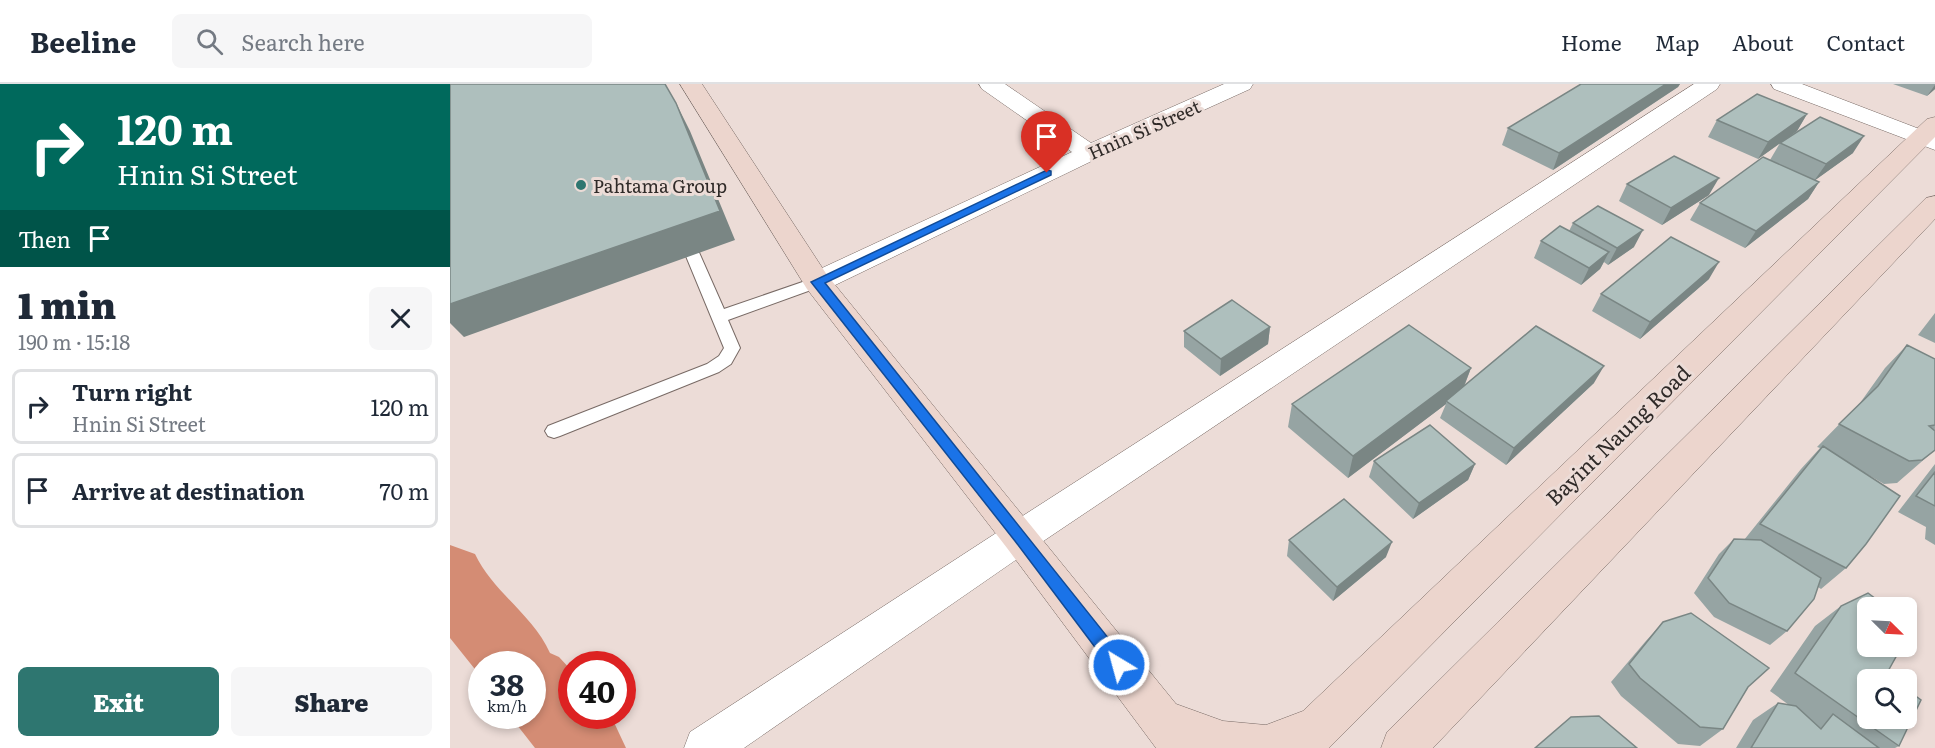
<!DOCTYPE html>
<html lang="en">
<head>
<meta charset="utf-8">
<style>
  body { margin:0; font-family:Literata,serif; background:#f6f6f7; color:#1f2937; height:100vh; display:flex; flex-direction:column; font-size:22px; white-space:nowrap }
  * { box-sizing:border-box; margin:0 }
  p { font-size:20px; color:#747a83 }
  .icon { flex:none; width:33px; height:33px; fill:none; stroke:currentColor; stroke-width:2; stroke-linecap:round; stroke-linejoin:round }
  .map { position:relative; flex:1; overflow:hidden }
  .sheet { display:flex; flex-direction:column; background:#fff; width:450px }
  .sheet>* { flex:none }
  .guide { background:#00695c; color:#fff; overflow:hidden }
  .needle { width:39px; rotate:114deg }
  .buttons { position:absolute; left:1407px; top:513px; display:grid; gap:12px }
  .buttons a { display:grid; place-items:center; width:60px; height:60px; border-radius:9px; background:#fff; box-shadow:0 3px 9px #0003; font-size:30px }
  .speed { position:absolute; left:18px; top:567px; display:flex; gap:12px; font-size:30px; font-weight:700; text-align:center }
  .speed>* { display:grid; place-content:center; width:78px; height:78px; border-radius:50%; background:#fff; box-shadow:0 3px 9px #0003; line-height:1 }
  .speed small { font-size:15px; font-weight:400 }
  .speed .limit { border:9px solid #d22; background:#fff; color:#111 }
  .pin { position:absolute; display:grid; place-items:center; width:51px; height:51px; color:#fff; margin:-62px -26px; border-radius:50% 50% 50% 0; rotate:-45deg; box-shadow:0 0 6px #0007 }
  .pin .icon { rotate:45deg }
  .me { position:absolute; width:66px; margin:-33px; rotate:323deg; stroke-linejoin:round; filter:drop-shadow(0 0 4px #0008) }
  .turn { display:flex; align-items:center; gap:21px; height:126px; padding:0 18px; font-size:27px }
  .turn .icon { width:78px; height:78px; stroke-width:2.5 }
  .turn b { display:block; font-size:42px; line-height:51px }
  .then { display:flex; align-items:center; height:57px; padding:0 18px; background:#0003; gap:12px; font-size:22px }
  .round { display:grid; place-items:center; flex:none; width:63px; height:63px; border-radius:9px; background:#f6f6f7 }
  .head { display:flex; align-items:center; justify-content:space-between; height:102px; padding:0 18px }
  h1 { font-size:36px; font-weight:800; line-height:45px }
  .primary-button { display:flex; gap:12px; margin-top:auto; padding:12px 18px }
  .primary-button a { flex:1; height:69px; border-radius:9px; background:#2e7670; color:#fff; font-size:24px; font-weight:800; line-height:69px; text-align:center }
  .primary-button a+a { background:#f6f6f7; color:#1f2937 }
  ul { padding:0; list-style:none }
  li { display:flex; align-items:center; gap:18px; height:75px; margin:0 12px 9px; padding:0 6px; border:3px solid #e0e1e3; border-radius:9px }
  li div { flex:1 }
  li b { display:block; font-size:22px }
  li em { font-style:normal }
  header { display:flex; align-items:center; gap:36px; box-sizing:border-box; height:84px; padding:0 30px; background:#fff; border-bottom:2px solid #e0e1e3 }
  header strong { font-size:28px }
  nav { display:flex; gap:33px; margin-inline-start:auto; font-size:21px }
  .search { width:420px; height:54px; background:#f6f6f7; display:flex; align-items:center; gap:15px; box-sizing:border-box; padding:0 21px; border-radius:9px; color:#747a83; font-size:22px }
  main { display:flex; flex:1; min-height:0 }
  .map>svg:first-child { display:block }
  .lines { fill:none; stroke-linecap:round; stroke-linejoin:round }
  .river { fill:#d48c74; fill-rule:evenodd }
  .lane-casing { stroke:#786a65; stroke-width:2 }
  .street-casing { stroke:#786a65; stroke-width:1 }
  .secondary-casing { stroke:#786a65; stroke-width:1 }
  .lane { fill:#fff; fill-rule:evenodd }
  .street { fill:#fff; fill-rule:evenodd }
  .secondary { fill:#ecd5cd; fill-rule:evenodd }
  .wall { fill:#96a4a3 }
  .shaded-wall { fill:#7a8684 }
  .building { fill:#aebfbd; stroke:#7a8684; stroke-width:1.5 }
  .route { fill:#1a73e8; stroke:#114b97; stroke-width:1.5 }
  .poi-dot { fill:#2e7670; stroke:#ecdcd7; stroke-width:2 }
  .labels { text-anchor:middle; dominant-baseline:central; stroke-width:6; stroke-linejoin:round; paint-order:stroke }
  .far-street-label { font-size:18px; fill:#2f2a28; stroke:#ecdcd7 }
  .far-poi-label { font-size:18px; fill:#2f2a28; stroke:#ecdcd7; text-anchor:start }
  .street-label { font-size:21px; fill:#2f2a28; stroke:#ecdcd7 }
</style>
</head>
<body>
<header>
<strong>Beeline</strong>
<div class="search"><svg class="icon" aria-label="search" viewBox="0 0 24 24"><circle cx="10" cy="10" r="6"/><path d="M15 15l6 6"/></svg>Search here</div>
<nav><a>Home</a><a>Map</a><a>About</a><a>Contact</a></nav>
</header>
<main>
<section class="sheet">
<div class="guide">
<div class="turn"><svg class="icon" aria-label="right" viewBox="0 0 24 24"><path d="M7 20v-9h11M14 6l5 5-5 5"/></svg><div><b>120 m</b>Hnin Si Street</div></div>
<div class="then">Then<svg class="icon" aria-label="arrive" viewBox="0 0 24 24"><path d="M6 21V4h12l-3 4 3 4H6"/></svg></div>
</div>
<div class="head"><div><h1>1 min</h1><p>190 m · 15:18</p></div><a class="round"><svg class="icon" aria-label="close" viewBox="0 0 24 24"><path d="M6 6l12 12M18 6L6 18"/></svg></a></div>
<ul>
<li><svg class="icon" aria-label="right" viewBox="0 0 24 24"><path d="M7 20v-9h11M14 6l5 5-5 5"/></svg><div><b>Turn right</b><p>Hnin Si Street</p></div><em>120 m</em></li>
<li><svg class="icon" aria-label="arrive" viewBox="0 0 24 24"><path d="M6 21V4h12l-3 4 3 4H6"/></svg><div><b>Arrive at destination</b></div><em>70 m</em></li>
</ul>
<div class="primary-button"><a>Exit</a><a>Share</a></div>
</section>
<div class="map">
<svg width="1485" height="664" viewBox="0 0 1485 664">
  <rect width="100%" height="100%" fill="#ecdcd7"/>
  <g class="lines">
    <path class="river" d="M0 461 25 470C43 508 83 531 100 569L109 573 122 587V632H161L176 664H85L60 632H82V580H32V594L0 554Z"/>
    <defs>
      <path id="lane" d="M233 143 240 148 274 225 367 193 375 198 372 202 278 236 290 264 281 280 269 288 110 352 104 354 98 352 95 347 98 342 257 280 269 272 274 264 226 148Z"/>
      <path id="street" d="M529 0H555L641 59 774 0H803L800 5 648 74 377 205 367 207 357 205 353 198 357 191 622 68 532 5Z
        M1244 0H1270L1267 5 583 464 294 664H234L240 648 557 442Z
        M1321 0H1352L1485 51V66L1324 5Z"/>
      <path id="secondary" d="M230 0H252L377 191 726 620 773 637 816 641 853 627 1477 35 1485 33V53L879 664H706L557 464 357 205Z
        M1485 112V135L983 664H931L937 648 1476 114Z"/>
    </defs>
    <use href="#lane" class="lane-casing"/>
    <use href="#street" class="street-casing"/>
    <use href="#secondary" class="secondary-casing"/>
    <use href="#lane" class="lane"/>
    <use href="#street" class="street"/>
    <use href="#secondary" class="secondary"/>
  </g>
  <path class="wall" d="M1131 0H1230L1228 3 1103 86 1052 61 1058 44Z
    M1443 0H1485V5L1477 12Z
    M1357 30 1347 47 1308 75 1258 53 1267 36Z
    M1330 59 1403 69 1365 96 1369 98 1358 115 1295 164 1240 136 1250 119 1320 76Z
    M1177 100 1259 111 1212 141 1169 117Z
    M1123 139 1184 163 1158 181 1154 178 1150 185 1131 201 1084 174 1091 157 1119 147Z
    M1259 195 1190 255 1142 227 1151 210Z
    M1485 229V259L1468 251Z
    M820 243 818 260 770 292 734 263V247Z
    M1457 261 1485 275V366L1447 399 1434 400 1415 389 1396 484 1371 505 1368 503 1337 547 1320 561 1264 533 1244 509 1269 470 1284 455 1294 456 1351 385 1370 364 1367 363 1410 319 1435 284Z
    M1021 284 1014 303 1144 299 1056 381 990 334 996 320 898 394 838 343 842 320Z
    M924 377 1025 380 1018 396 963 435 919 393Z
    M1485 380V461L1475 455 1476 443 1448 428Z
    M839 456 936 473 883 517 837 472Z
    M1391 522 1437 589 1449 662 1445 664H1286L1303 636 1328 619 1339 621 1320 607 1365 542Z
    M1213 538 1298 603 1273 645 1250 662 1228 660 1171 612 1161 598 1195 558Z"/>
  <path class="shaded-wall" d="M1216 0H1230L1228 3 1103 86 1109 69Z
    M1485 1V5L1477 12Z
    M226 19 240 47 285 156 14 253 0 239V220Z
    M1357 30 1347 47 1308 75 1318 58Z
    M1414 52 1403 69 1364 97 1376 80Z
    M1269 94 1259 111 1212 141 1221 124Z
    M1369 98 1358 115 1295 164 1306 147Z
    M1193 146 1184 163 1158 181 1167 164Z
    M1159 168 1150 185 1131 201 1139 184Z
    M1269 178 1259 195 1190 255 1200 238Z
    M820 243 818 260 770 292 771 275Z
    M1154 282 1144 299 1056 381 1064 364Z
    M1021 284 1012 307 996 317V320L898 394 903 372Z
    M1025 380 1018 396 963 435 969 419Z
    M942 458 936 473 883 517 887 503Z"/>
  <path class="building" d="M0 0H215L226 19 270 127 0 220Z
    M1131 0H1216L1109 69 1058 44Z
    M1307 10 1357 30 1318 58 1267 36Z
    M1370 33 1414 52 1376 80 1330 59Z
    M1224 72 1269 94 1221 124 1177 100Z
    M1313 73 1369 98 1306 147 1250 119Z
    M1148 122 1193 146 1167 164 1123 139Z
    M1110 142 1159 168 1139 184 1091 157Z
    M1221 153 1269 178 1200 238 1151 210Z
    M782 216 820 243 771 275 734 247Z
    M959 241 1021 284 903 372 842 320Z
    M1086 242 1154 282 1064 364 996 317Z
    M1457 261 1485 275V341L1479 342 1485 347V366L1472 376 1459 377 1389 340 1428 302Z
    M980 341 1025 380 969 419 924 377Z
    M1373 362 1450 412 1416 460 1396 484 1310 440Z
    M1485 388V422L1466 412Z
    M894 415 942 458 887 503 839 456Z
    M1284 455 1311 456 1371 494 1364 515 1337 547 1279 519 1258 494Z
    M1418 509 1438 524H1418V562H1452L1437 589 1445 596H1418V634H1456V605L1471 616 1449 662 1345 589 1391 522Z
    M1241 529 1319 584 1298 603 1273 645 1250 643 1190 594 1179 580 1213 538Z
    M1456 536 1464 541 1456 554Z
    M1328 619 1346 622 1371 645 1383 630 1429 664H1301Z
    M1149 632 1187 664H1085L1121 633Z"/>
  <path class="route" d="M597 86 601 87V91L375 199 675 575 677 581 675 587 669 589 663 587 565 457 361 198Z"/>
  <circle class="poi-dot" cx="131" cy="101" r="6"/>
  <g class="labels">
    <g class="far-street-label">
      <text transform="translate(694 45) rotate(-24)">Hnin Si Street</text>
    </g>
    <g class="far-poi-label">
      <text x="143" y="101">Pahtama Group</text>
    </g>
    <g class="street-label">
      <text transform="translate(1167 350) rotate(-44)">Bayint Naung Road</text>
    </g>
  </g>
</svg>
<div class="buttons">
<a><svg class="needle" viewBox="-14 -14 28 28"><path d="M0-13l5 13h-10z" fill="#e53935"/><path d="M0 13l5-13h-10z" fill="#747a83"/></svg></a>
<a><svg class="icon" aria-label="search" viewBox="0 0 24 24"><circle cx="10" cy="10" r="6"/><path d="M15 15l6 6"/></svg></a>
</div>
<div class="speed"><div>38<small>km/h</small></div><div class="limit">40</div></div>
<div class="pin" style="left:597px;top:89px;background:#d93025"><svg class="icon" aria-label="arrive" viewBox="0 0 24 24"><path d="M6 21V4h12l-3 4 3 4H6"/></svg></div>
<svg class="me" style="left:669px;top:581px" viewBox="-20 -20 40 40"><circle r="17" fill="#1a73e8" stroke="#fff" stroke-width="3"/><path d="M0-11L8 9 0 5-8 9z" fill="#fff"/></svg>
</div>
</main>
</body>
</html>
